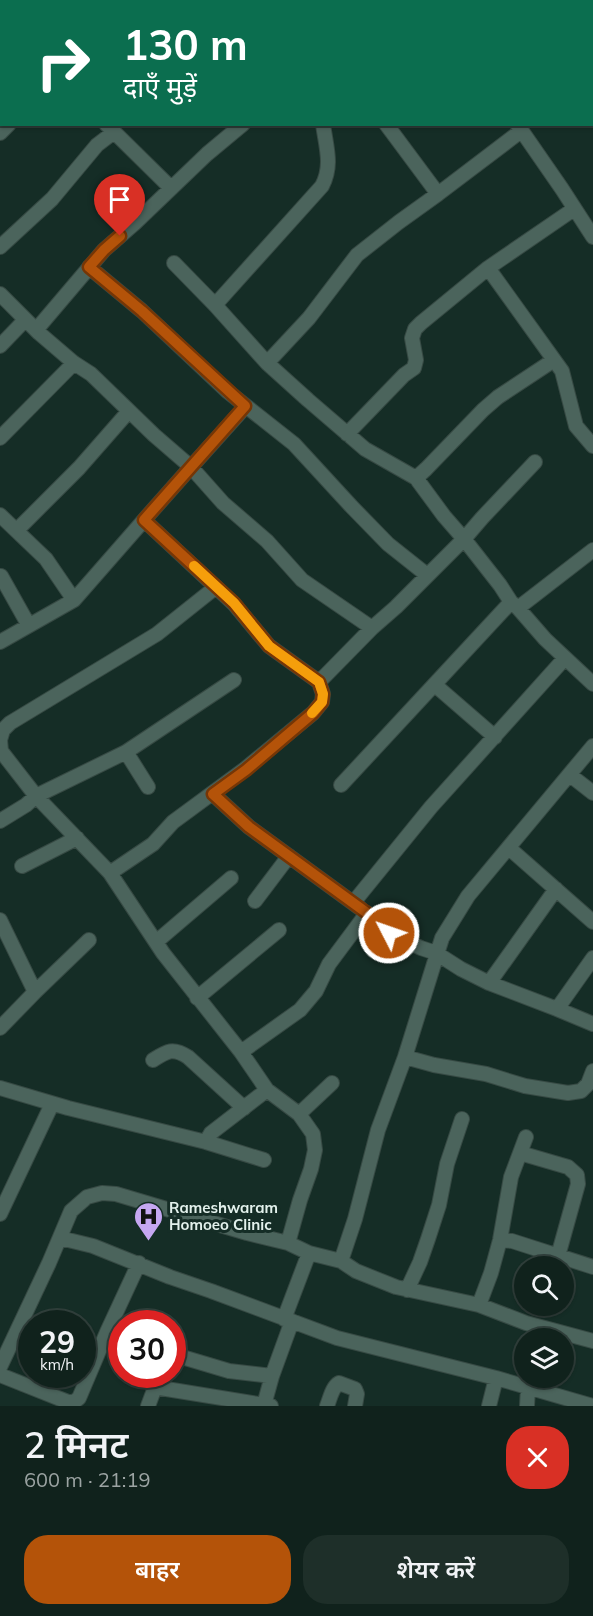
<!DOCTYPE html>
<html lang="hi">
<head>
<meta charset="utf-8">
<style>
  body { margin:0; font-family:Mulish,"Noto Sans Devanagari",sans-serif; background:#1e2f29; color:#f1f3f6; height:100vh; display:flex; flex-direction:column; font-size:22px; white-space:nowrap }
  * { box-sizing:border-box; margin:0 }
  p { font-size:20px; color:#9ca4a3 }
  .icon { flex:none; width:33px; height:33px; fill:none; stroke:currentColor; stroke-width:2; stroke-linecap:round; stroke-linejoin:round }
  .map { position:relative; height:1406px; overflow:hidden }
  .side { display:flex; flex-direction:column; background:#10221c; flex:1 }
  .side>* { flex:none }
  .banner { position:absolute; left:0px; top:0px; width:594px; height:126px; box-shadow:0 2px 4px #0004,0 0 0 2px #303f3b; background:#0b6e4f; color:#fff; overflow:hidden }
  .buttons { position:absolute; left:514px; top:1256px; display:grid; gap:12px }
  .buttons a { display:grid; place-items:center; width:60px; height:60px; border-radius:50%; background:#10221c; box-shadow:0 2px 4px #0004,0 0 0 2px #303f3b; font-size:30px }
  .speed { position:absolute; left:18px; top:1310px; display:flex; gap:12px; font-size:30px; font-weight:700; text-align:center }
  .speed>* { display:grid; place-content:center; width:78px; height:78px; border-radius:50%; background:#10221c; box-shadow:0 2px 4px #0004,0 0 0 2px #303f3b; line-height:1 }
  .speed small { font-size:15px; font-weight:400 }
  .speed .limit { border:9px solid #d22; background:#fff; color:#111 }
  .pin { position:absolute; display:grid; place-items:center; width:51px; height:51px; color:#fff; margin:-62px -26px; border-radius:50% 50% 50% 0; rotate:-45deg; box-shadow:0 0 6px #0007 }
  .pin .icon { rotate:45deg }
  .me { position:absolute; width:66px; margin:-33px; rotate:311deg; stroke-linejoin:round; filter:drop-shadow(0 0 4px #0008) }
  .turn { display:flex; align-items:center; gap:21px; height:126px; padding:0 24px; font-size:27px }
  .turn .icon { width:78px; height:78px; stroke-width:2.5 }
  .turn b { display:block; font-size:42px; line-height:51px }
  .round { display:grid; place-items:center; flex:none; width:63px; height:63px; border-radius:24px; background:#1e2f29 }
  .headline { display:flex; align-items:center; justify-content:space-between; height:102px; padding:0 24px }
  h1 { font-size:36px; font-weight:600; line-height:45px }
  .cta { display:flex; gap:12px; margin-top:auto; padding:12px 24px }
  .cta a { flex:1; height:69px; border-radius:24px; background:#b45309; color:#fff; font-size:24px; font-weight:600; line-height:69px; text-align:center }
  .cta a+a { background:#1e2f29; color:#f1f3f6 }
  .map>svg:first-child { display:block }
  .lines { fill:none; stroke-linecap:round; stroke-linejoin:round }
  .minor-casing { stroke:#374a44; stroke-width:16 }
  .minor { stroke:#4b645c; stroke-width:14 }
  .route-casing { stroke:#753606; stroke-width:15 }
  .route { stroke:#b45309; stroke-width:10 }
  .slow { stroke:#f59e0b; stroke-width:10 }
  .labels { text-anchor:middle; dominant-baseline:central; stroke-width:6; stroke-linejoin:round; paint-order:stroke }
  .poi-label { font-size:15px; font-weight:bold; fill:#e3f1ec; stroke:#152d26; text-anchor:start }
</style>
</head>
<body>
<div class="map">
<svg width="593" height="1406" viewBox="0 0 593 1406">
  <rect width="100%" height="100%" fill="#152d26"/>
  <g class="lines">
    <defs>
      <path id="minor" d="M428 0 429 2
        M565 0 566 2
        M350 2 352 0
        M592 35H593
        M106 124 171 188
        M517 124 562 189 593 237
        M0 133 9 124
        M438 194 521 131
        M574 209 488 268 562 371 576 426 593 446
        M0 247 52 199 97 145 114 132
        M174 263 215 305 267 363 308 400 365 449 416 478 426 469 483 410 498 397 554 360
        M89 267 142 311 227 391 294 444 351 506 388 544 427 575
        M0 294 39 333 74 363 91 374 154 435 191 467 245 407
        M215 305 322 186C333 165 326 147 323 124
        M36 330 104 250 135 223 207 154 243 124
        M0 346 25 320
        M267 363 309 318 357 255 399 222 438 194 386 124
        M347 434 404 375 414 368 416 360 412 338 415 329 421 323 488 268
        M0 438 74 363
        M416 478 444 516 464 539 482 518 535 462
        M0 515 46 559 74 600
        M17 530 79 468 129 411
        M1 576 28 624
        M518 608 593 550
        M0 642 74 600 144 520
        M319 682 372 628
        M435 685 495 737
        M126 752 148 787
        M570 775 593 793
        M341 785 511 602
        M213 794 249 827 360 908
        M0 821 26 805 36 796 126 752 234 680
        M509 848 593 922
        M22 866 77 838
        M110 873 36 796 1 751 0 740 3 730 10 723 157 634 216 587
        M255 901 289 856
        M353 903 431 807 565 658
        M0 920 35 992 0 1028
        M156 942 231 878
        M489 983 556 889
        M35 992 89 940
        M197 998 279 930
        M557 1009 593 1024
        M241 1052 300 1010 316 991 329 964 367 913 389 933 421 948 436 953 461 969 489 983 557 1009 593 958
        M405 1057 434 1065 486 1074 525 1086 568 1093 581 1091 588 1084 593 1071
        M153 1060C167 1051 173 1047 188 1057L244 1108
        M0 1088 68 1108 206 1142 211 1133 267 1090
        M299 1114 332 1083
        M206 1142 264 1160
        M520 1153 568 1167 577 1175 578 1184 558 1256
        M0 1214 52 1104
        M60 1238 93 1246 170 1277 211 1291 337 1338 496 1378 593 1406
        M500 1240 512 1241 593 1267
        M288 1243 300 1200 311 1169 315 1150 313 1134 299 1114 267 1090 241 1052 163 953 110 873 153 844 173 822 245 769 313 713 322 702 323 694 319 682 269 646 234 604 144 520 191 467 223 503 267 541 302 580 372 628 396 607 464 539 500 585 511 602 518 608 545 639 593 684
        M341 1261 356 1271 396 1287 479 1305 526 1323 593 1341
        M407 1290 420 1262 428 1239 439 1205 447 1164 462 1119
        M479 1305 491 1273 500 1240 511 1177 526 1137
        M284 1319 309 1253
        M122 1337 107 1332 139 1263
        M172 1354 229 1371 272 1376 292 1321
        M0 1367 49 1263 71 1211 87 1197 102 1193 116 1194 247 1233 288 1243 309 1253 341 1261 355 1219 378 1130 405 1057 442 938 468 896 593 746
        M0 1375 68 1402H74L79 1398 107 1332
        M154 1387 271 1406
        M264 1405 272 1376
        M148 1406 160 1374
        M327 1406C330 1399 332 1387 339 1383L355 1389 357 1394 355 1406
        M489 1406 496 1378
        M527 1406 528 1387"/>
    </defs>
    <use href="#minor" class="minor-casing"/>
    <use href="#minor" class="minor"/>
  </g>
  <g class="lines">
    <defs>
      <path id="route" d="M120 236 104 250 89 267 142 311 245 406 144 520 234 603 269 646 319 682 323 694 322 702 313 713 246 770 213 794 249 827 367 913 389 933"/>
    </defs>
    <use href="#route" class="route-casing"/>
    <use href="#route" class="route"/>
    <path class="slow" d="M194 566 234 603 269 646 319 682 323 694 322 702 312 713"/>
  </g>
  <defs>
    <symbol id="hospital-pin" viewBox="-11 -11 22 30"><path d="M0 17L-7.5 6A9.5 9.5 0 1 1 7.5 6Z" fill="#c5a7f1" stroke="#152d26"/><path d="M-5-5h3v3.5h4V-5h3V5h-3V1.5h-4V5h-3Z" fill="#111"/></symbol>
  </defs>
  <g fill-rule="evenodd">
    <use href="#hospital-pin" x="132" y="1200" width="33" height="45"/>
  </g>
  <g class="labels">
    <g class="poi-label">
      <text x="169" y="1207">Rameshwaram<tspan x="169" dy="17">Homoeo Clinic</tspan></text>
    </g>
  </g>
</svg>
<div class="buttons">
<a><svg class="icon" aria-label="search" viewBox="0 0 24 24"><circle cx="10" cy="10" r="6"/><path d="M15 15l6 6"/></svg></a>
<a><svg class="icon" aria-label="layers" viewBox="0 0 24 24"><path d="M12 4l9 5-9 5-9-5zM3 14l9 5 9-5"/></svg></a>
</div>
<div class="speed"><div>29<small>km/h</small></div><div class="limit">30</div></div>
<div class="pin" style="left:120px;top:236px;background:#d93025"><svg class="icon" aria-label="arrive" viewBox="0 0 24 24"><path d="M6 21V4h12l-3 4 3 4H6"/></svg></div>
<svg class="me" style="left:389px;top:933px" viewBox="-20 -20 40 40"><circle r="17" fill="#b45309" stroke="#fff" stroke-width="3"/><path d="M0-11L8 9 0 5-8 9z" fill="#fff"/></svg>
<div class="banner">
<div class="turn"><svg class="icon" aria-label="right" viewBox="0 0 24 24"><path d="M7 20v-9h11M14 6l5 5-5 5"/></svg><div><b>130 m</b>दाएँ मुड़ें</div></div>
</div>
</div>
<section class="side">
<div class="headline"><div><h1>2 मिनट</h1><p>600 m · 21:19</p></div><a class="round" style="background:#d93025;color:#fff"><svg class="icon" aria-label="close" viewBox="0 0 24 24"><path d="M6 6l12 12M18 6L6 18"/></svg></a></div>
<div class="cta"><a>बाहर</a><a>शेयर करें</a></div>
</section>
</body>
</html>
